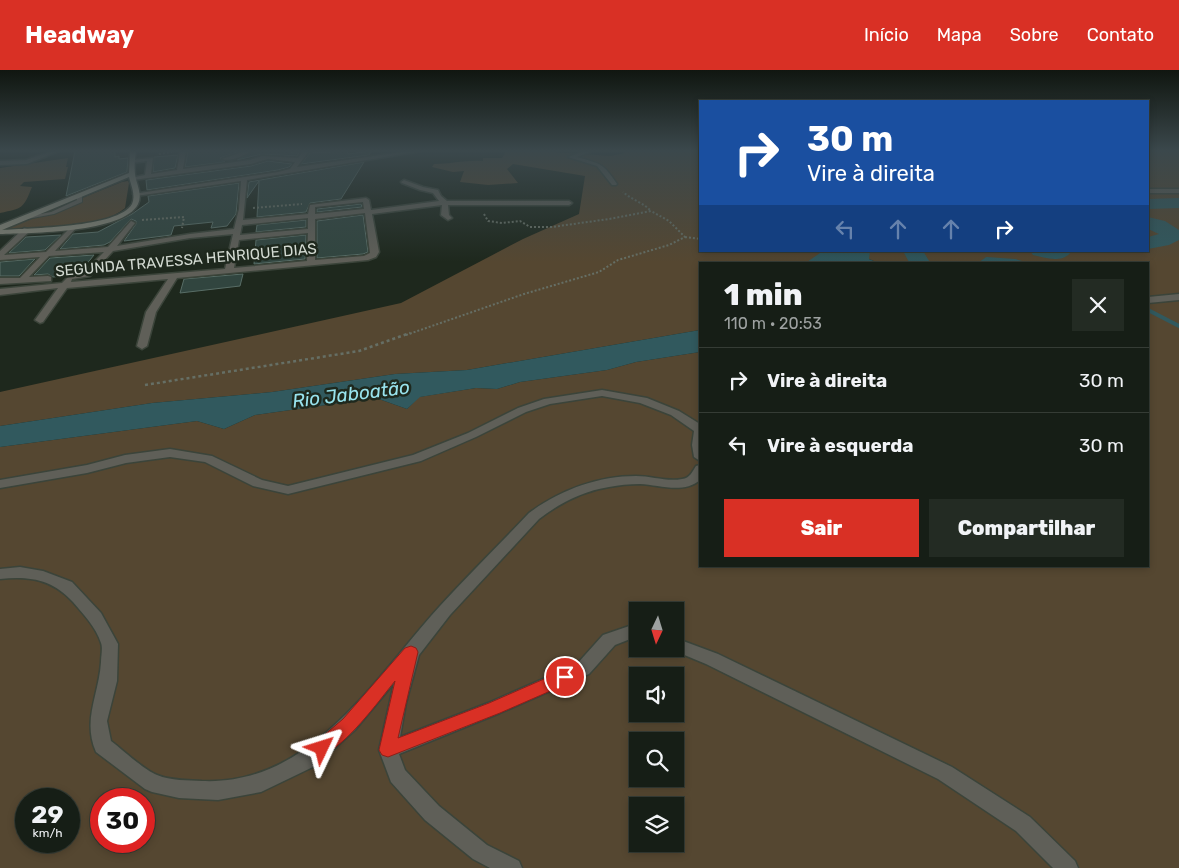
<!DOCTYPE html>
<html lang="pt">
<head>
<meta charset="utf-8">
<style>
  body { margin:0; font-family:Rubik,sans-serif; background:#232b23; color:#f1f3f6; height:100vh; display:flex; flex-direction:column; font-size:19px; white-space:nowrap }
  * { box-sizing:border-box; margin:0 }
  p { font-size:16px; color:#9ea2a1 }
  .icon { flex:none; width:28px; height:28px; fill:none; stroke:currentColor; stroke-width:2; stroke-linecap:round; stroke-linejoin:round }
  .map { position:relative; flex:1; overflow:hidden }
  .drawer { position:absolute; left:699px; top:192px; width:450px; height:305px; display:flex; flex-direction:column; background:#161e16; border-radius:0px; box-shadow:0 2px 8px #0003,0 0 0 1px #353c35 }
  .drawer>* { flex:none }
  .banner { position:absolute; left:699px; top:30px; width:450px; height:152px; border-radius:0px; box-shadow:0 2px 8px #0003,0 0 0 1px #353c35; background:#1a4fa0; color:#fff; overflow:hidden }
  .needle { width:32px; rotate:184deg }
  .fabs { position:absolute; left:629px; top:532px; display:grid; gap:10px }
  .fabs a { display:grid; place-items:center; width:55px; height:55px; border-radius:0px; background:#161e16; box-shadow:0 2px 8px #0003,0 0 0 1px #353c35; font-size:25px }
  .speed { position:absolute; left:15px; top:718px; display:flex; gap:10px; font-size:25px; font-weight:700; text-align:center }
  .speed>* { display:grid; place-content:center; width:65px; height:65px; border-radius:50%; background:#161e16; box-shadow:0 2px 8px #0003,0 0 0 1px #353c35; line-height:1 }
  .speed small { font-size:12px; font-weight:400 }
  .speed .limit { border:8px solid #d22; background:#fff; color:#111 }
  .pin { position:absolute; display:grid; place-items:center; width:42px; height:42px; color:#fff; margin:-21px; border:2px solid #fff; border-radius:50%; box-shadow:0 1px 5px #0007 }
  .me { position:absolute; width:55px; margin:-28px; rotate:49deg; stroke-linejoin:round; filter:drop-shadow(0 0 4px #0008) }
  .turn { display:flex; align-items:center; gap:18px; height:105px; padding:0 25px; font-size:22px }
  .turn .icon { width:65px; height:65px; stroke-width:2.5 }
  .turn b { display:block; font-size:35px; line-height:42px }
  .lanes { display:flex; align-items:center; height:48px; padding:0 25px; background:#0003; justify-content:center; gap:25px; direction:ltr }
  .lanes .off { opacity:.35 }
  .round { display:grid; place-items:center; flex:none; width:52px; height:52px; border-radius:0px; background:#232b23 }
  .headline { display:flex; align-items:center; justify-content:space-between; height:85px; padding:0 25px }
  h1 { font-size:30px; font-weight:800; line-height:38px }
  .action { display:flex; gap:10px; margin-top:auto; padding:10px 25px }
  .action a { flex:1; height:58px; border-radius:0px; background:#d93025; color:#fff; font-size:20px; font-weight:800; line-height:58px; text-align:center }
  .action a+a { background:#232b23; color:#f1f3f6 }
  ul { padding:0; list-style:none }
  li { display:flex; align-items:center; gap:15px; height:65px; padding:0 25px; border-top:1px solid #353c35 }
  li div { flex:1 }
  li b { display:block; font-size:19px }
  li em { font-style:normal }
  header { display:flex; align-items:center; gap:30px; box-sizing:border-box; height:70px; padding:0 25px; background:#d93025; color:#fff }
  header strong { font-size:24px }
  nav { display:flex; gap:28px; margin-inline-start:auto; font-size:18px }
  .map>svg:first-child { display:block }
  .green { fill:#554731; fill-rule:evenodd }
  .water { fill:#31595e }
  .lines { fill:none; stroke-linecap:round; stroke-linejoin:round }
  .stream { stroke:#31595e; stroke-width:4 }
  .river { fill:#31595e; fill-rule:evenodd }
  .building { fill:#31453f; stroke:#586d66 }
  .lane-casing { stroke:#3b443a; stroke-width:2 }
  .street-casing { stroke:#3b443a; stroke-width:3 }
  .secondary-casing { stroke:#3b443a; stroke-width:3 }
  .path-far1 { stroke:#666f65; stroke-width:2; stroke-dasharray:2 2; stroke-linecap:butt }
  .path { stroke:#666f65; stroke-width:2.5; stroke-dasharray:3 3; stroke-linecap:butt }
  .lane { fill:#5f5f58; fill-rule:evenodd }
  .street { fill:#5f5f58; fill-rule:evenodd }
  .secondary { fill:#7f8074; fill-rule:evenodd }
  .route { fill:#d93025; stroke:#8d1f18 }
  .labels { text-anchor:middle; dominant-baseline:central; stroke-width:5; stroke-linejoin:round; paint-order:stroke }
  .far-street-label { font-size:15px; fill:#d2d9d1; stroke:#1e281d }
  .water-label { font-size:19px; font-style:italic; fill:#98e3ed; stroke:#1e281d }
</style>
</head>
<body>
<header>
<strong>Headway</strong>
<nav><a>Início</a><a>Mapa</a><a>Sobre</a><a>Contato</a></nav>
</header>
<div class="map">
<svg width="1179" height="798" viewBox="0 0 1179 798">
  <rect width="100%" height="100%" fill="#1e281d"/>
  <path class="green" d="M506 81H538L611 86 625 83 619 81H700V181H823L819 186 804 194H700V260L467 300 395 304 272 322 152 333 0 356V322L401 233 523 169 579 144 585 106 513 94 507 99 518 113 488 115 460 112 464 101 453 102 432 97 434 94C451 94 465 90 483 91V88H502Z
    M1148 81H1179V798H0V377L197 351 224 359 255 345 376 328 407 339 419 327 476 318 497 319 520 312 607 300 636 292 700 282V496H1148V194H969L962 192 881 194 869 189 868 183 1148 181ZM638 541H675V579H638ZM638 606H675V644H638ZM638 671H675V709H638ZM26 729H69V771H26ZM101 729H144V771H101ZM638 736H675V774H638Z
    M68 88 66 97H68L65 109 24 112 20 116 32 117C23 139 23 138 0 143V98Z
    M128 111 129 113 125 138C101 159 34 158 2 160L122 112Z"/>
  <path class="water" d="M823 181H870L869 189 881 194H804Z
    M700 260V282L636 292 607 300 520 312 497 319 476 318 420 327 407 339 376 328 255 345 224 359 197 351 0 377V356L152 333 272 322 395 304 467 300Z"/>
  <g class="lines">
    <path class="stream" d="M980 194 987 189 1015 191 1025 194
      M1148 240 1179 256"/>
    <path class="river" d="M1179 128V138L1148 139V129Z
      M1148 147 1165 151 1179 160V170L1169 175 1148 179V167L1159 164 1148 159Z
      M903 181H923L931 194H910Z
      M1030 181H1072C1063 194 1045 188 1033 185Z"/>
  </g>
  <path class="building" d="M75 81H115V87L119 86V89L128 88 127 102 66 126Z
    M188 81H240L220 88 225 92 185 97Z
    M253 81H292L291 83H299L297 86 262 84 237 90Z
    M347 81 348 84 371 81 369 85 301 94 310 83Z
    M178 85 175 98 153 102 154 87Z
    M268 91 292 94 289 97 278 100 147 120 146 110 251 96Z
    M364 92 341 129 310 133 306 142 257 147 259 111 247 128 249 112Z
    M239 113 236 144 227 156 211 158 213 152 174 156 171 165 124 171 136 154V151L131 149 110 172 104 175 60 179 73 164 98 162 132 144 149 132 148 126Z
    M361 134 362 137 317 142V139Z
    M363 145 368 182 363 184 317 188V151Z
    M306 150V157L256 162 257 155Z
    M61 165 45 180 9 183 26 167Z
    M306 165 305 189 254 194 256 170Z
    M94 185 81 201 70 203 66 206 53 207 48 204 34 205 50 188Z
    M35 189 19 206H0V192Z
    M243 204 240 216 180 223 184 209Z"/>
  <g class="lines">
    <defs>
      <path id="lane" d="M79 124 82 126V132L54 144 27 149 24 147 51 142 77 130 76 126Z"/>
      <path id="street" d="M52 81H59L27 94 0 95V91L26 90Z
        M180 81H186L183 99 250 90 262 86 298 88 303 81H309L297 97 409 81H421L247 110 243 150 308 144 310 135 366 128 369 130 371 140 439 131 433 123 420 120 402 113 401 112 404 110 423 117 438 120 441 126 447 131H569L572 133 569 135H448L449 145 452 148 448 150 441 145 442 135 372 144 379 182 376 187 368 190 177 208 156 242 147 276 142 279 137 276 146 242 168 209 67 218 43 252 40 253 35 250 58 218 0 225V219L62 213 70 205 84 202 104 182 49 186 29 207 48 206 51 207V211L0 214V208H20L40 187 0 190V181L24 158 31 160 4 185 46 182 73 155 77 157 55 181 108 177 131 151 135 153 117 176 190 164 234 159 239 139 241 111 136 126 133 124 278 102 290 99 295 92 268 89 251 94 133 110 130 108 145 105 147 91 132 93 130 90 153 88 151 104 177 100ZM363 132 364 139 315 144V137ZM365 143 370 183 364 186 315 190V149ZM308 148V159L240 165 242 155ZM308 163 307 191 234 198 239 170ZM233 164 225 199 71 212 72 209 90 206 113 181 190 168Z
        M245 81H251C244 86 230 92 222 89Z
        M585 81H592L577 87C601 94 603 93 617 114L616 115H612L597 96 568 87Z
        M1148 119H1179V123H1148Z
        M1179 224V230L1148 233V227Z
        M602 320 647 328 679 341 700 354V391L694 387 692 375 694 361 671 345 640 333 602 326 550 334 526 342 476 367 421 391 288 424 253 416 205 392 170 387 126 393 87 403 0 418V410L87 395 125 385 170 379 212 386 262 410 288 416 413 385 468 363 518 338 544 329Z
        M700 395V410C684 424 659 415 640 414 629 414 619 415 609 417 583 421 560 433 539 449L450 545 419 585 406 633 400 667 488 633 577 594 603 565 638 553V566L615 575 589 604 500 643 399 684 405 700 439 736 487 775 519 791 522 798H490L473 789 425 750 391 712 379 680 394 613 355 660 315 696 261 722 218 730 179 728 152 722 145 719 96 682C82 650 99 625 101 592 101 586 103 578 101 573 96 557 83 544 73 532 52 509 29 506 0 509V499L20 497 43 501 72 512 101 543 118 574 117 611 107 651 111 671C123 680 144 700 157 705 171 711 188 710 202 711 312 716 375 607 440 536 469 504 500 474 529 443 560 420 598 406 636 406 652 406 667 412 682 409 690 408 692 402 696 396Z
        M675 568 718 584 952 697 1030 747 1075 791 1078 798H1053L1016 761 938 709 706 594 670 579H675Z"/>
      <path id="secondary" d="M130 81H136C135 89 134 96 135 104 136 113 143 125 138 134 124 163 29 163 0 164V155L129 103ZM129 107C131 115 136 126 132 134 118 158 29 158 2 160Z"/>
    </defs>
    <use href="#lane" class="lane-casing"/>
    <use href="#street" class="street-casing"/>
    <use href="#secondary" class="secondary-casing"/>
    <path class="path-far1" d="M159 84 172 82
      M253 138 302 134
      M484 144 488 151 502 153 520 151 530 157H552L609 149 651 141C644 133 632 130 623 122
      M142 150 184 147 182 158
      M685 167 700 169
      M406 265 524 224 599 202 618 190 669 175 685 167 669 151 651 141"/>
    <path class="path" d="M145 315 359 281 410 263"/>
    <use href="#lane" class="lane"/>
    <use href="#street" class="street"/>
    <use href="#secondary" class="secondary"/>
  </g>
  <linearGradient id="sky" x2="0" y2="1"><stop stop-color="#101610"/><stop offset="0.42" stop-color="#3b484c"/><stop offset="1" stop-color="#3b484c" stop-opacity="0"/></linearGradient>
  <rect width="1179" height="192" fill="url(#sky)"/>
  <path class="route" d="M411 576 416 578 418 582 398 668 489 633 560 602 565 601 571 602 573 607 571 612 500 643 388 687 382 685 379 680 395 611C378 632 346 676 322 685L316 683 313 678 316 672 343 649 405 578Z"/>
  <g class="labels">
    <g class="far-street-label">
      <text transform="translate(186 190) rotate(-5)">SEGUNDA TRAVESSA HENRIQUE DIAS</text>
    </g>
    <g class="water-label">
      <text transform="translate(351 324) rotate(-7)">Rio Jaboatão</text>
    </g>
  </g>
</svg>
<div class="fabs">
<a><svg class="needle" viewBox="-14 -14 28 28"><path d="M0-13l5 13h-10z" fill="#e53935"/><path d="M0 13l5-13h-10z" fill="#9ea2a1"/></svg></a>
<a><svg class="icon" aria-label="sound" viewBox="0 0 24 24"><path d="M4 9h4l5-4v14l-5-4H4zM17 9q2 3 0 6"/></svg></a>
<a><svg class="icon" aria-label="search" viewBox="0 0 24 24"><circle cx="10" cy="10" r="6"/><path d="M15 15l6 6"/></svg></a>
<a><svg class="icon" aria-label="layers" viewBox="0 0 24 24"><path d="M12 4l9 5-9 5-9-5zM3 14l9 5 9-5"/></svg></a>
</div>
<div class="speed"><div>29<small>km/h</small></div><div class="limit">30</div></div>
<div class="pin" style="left:565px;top:607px;background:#d93025"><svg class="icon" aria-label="arrive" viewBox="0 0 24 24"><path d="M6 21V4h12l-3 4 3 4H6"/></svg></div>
<svg class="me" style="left:322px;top:678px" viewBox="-20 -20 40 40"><path d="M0-17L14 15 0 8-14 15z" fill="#d93025" stroke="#fff" stroke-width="4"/></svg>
<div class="banner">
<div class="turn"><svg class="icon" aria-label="right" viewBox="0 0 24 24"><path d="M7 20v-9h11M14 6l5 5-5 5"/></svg><div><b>30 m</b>Vire à direita</div></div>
<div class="lanes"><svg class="icon off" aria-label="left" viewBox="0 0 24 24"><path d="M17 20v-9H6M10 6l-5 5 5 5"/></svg><svg class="icon off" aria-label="ahead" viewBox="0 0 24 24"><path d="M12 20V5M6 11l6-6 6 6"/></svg><svg class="icon off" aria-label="ahead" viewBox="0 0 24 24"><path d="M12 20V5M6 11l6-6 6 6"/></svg><svg class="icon" aria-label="right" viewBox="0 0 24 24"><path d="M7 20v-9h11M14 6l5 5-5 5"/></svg></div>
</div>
<section class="drawer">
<div class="headline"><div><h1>1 min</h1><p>110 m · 20:53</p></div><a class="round"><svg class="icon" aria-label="close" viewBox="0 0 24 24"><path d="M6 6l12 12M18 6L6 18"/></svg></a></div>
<ul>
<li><svg class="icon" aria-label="right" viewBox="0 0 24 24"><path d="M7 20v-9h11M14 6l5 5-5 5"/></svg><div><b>Vire à direita</b></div><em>30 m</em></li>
<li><svg class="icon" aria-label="left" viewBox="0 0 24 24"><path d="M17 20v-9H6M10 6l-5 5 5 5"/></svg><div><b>Vire à esquerda</b></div><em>30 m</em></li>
</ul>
<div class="action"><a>Sair</a><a>Compartilhar</a></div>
</section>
</div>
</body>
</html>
